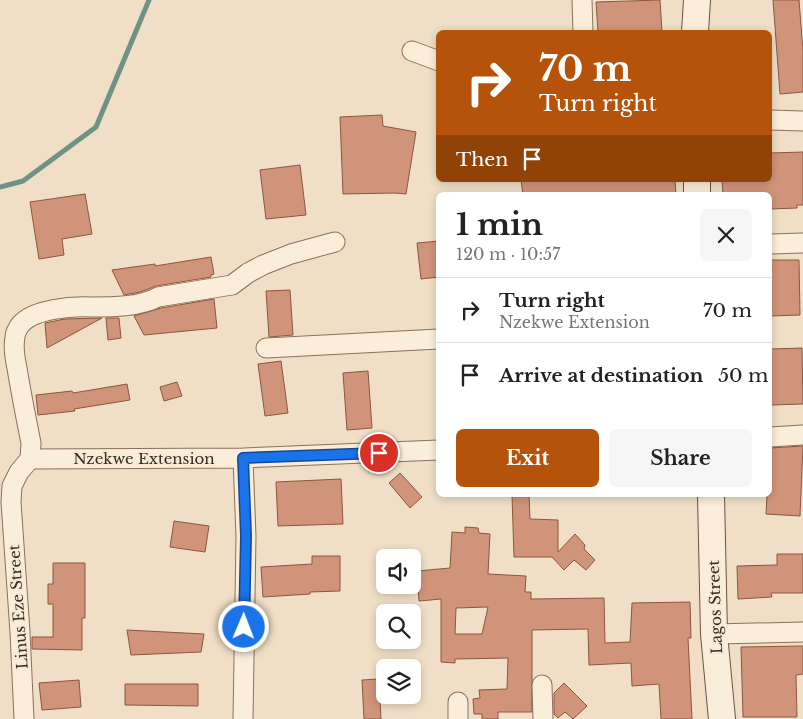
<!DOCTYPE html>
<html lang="en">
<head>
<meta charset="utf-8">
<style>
  body { margin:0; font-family:"Libre Baskerville",serif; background:#f6f6f6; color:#222; height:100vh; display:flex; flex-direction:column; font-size:19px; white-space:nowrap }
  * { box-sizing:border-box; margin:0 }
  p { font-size:16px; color:#767676 }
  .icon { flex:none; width:28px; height:28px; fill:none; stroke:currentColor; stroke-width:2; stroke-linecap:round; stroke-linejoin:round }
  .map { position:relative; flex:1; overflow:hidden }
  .side { position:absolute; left:436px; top:192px; width:336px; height:305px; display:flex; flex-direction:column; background:#fff; border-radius:8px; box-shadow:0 2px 8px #0003 }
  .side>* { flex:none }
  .top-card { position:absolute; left:436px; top:30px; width:336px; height:152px; border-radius:8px; box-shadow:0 2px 8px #0003; background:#b45309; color:#fff; overflow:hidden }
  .controls { position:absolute; left:376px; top:549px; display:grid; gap:10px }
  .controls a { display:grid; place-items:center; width:45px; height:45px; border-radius:8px; background:#fff; box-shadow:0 2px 8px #0003; font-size:25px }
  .pin { position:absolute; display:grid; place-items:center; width:42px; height:42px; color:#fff; margin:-21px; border:2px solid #fff; border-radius:50%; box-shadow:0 1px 5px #0007 }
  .me { position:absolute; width:55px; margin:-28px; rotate:1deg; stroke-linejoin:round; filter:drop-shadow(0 0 4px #0008) }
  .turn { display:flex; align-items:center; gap:18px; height:105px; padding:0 20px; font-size:22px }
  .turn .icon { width:65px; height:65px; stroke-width:2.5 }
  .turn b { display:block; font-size:35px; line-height:42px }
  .then { display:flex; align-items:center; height:48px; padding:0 20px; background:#0003; gap:10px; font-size:19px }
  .round { display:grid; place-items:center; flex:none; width:52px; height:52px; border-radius:8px; background:#f6f6f6 }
  .head { display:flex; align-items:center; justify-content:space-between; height:85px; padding:0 20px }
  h1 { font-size:30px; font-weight:700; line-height:38px }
  .primary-button { display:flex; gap:10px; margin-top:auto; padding:10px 20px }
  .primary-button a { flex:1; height:58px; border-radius:8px; background:#b45309; color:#fff; font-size:20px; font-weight:700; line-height:58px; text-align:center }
  .primary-button a+a { background:#f6f6f6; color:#222 }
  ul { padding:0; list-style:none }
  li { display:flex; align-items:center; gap:15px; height:65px; padding:0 20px; border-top:1px solid #e0e0e0 }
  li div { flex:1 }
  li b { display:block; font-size:19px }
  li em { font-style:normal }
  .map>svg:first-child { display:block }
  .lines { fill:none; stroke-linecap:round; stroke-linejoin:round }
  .stream { stroke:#6e9385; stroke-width:5 }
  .building { fill:#d0947b; stroke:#8d553f; fill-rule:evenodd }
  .street-casing { stroke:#8d705b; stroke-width:21 }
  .secondary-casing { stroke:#6f513e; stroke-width:28 }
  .street { stroke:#faedda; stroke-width:19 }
  .secondary { stroke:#faedda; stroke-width:26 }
  .route-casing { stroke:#114b97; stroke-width:12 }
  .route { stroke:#1a73e8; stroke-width:9 }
  .labels { text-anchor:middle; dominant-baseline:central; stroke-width:4; stroke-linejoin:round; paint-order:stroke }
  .street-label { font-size:15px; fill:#3c2a1f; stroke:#f7ead6 }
</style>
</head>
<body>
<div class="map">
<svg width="803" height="719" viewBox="0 0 803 719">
  <rect width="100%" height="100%" fill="#f0dfc6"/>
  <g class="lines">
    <path class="stream" d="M0 187 23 181 96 127 149 0"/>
  </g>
  <path class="building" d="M660 0 662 32H598L596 2Z
    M773 0H799L803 51V92L780 94Z
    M382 115 383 126 416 132 406 194 395 193 343 194 340 117Z
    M803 152V205H797V208L770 209V195H723L722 180H770V153Z
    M300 165 306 215 266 219 260 170Z
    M521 180H675L676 195H523Z
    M85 194 92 234 62 239 64 255 39 259 30 202Z
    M439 241V277L421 279 417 243Z
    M211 257 214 274 211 275V277L156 286 140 292 124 295 112 270 155 264V266Z
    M770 260H799L800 315 770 316Z
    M290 290 293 335 269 337 266 291Z
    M214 299 217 328 144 335 134 316 161 308Z
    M102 318 47 348 45 323 65 319Z
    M106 318H119L121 338 108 340Z
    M802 348 803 404 771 405 770 349Z
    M281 361 288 413 265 416 258 364Z
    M368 371 372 428 347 430 343 373Z
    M177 382 182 396 164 401 160 387Z
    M127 384 130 400 74 409 75 411 38 415 36 395 72 391 73 393Z
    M803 446 800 516 766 514 767 495H770V448Z
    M400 473 422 497 410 508 389 483Z
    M341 479 343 524 278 526 276 482Z
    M512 495H529L530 519 558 520V552L575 534 585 545 584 549 595 560 586 570 574 560 564 570 552 557H514Z
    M174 521 209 526 205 552 170 547Z
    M465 527 478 528 479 533 490 534 488 574 526 576 525 592H531V599L604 598 605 643 630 642 632 603 690 602 691 638H688L692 719H661L659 684 632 686 631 663 589 665 588 629 532 630V712H498V719H482V714H474L473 699 480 698 479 690 507 689 508 658 455 659V663L441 662V599L419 601 417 571 450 568 452 532 465 533ZM488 607 482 634H455L456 608Z
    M777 554H803V593H771L772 597 738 599 737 566 777 565Z
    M312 556H340V591L310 592V594L263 597 261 567 312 564Z
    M53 563H85V618H82V650L32 649V637H53V604H48V584H53Z
    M127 630 204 634 201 652 131 655Z
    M803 646V674L796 675 797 717H743L741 647Z
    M379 679 381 719H364L362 680Z
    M79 680 81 707 42 710 39 683Z
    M564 683 587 706 573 719 565 712 558 718 554 714V693Z
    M125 684H198V706L125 705Z"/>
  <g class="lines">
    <defs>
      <path id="street" d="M582 0 583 32
        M412 51 439 61
        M770 120 803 121
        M770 244 803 243
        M266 348 439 339
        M770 437 803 435
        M30 459 243 458 439 450
        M714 634 803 632
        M542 685 543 719
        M458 702V719
        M24 719 20 632 11 502 12 486 19 472 30 459 31 443C26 418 21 393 17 368 15 359 13 347 15 337 15 333 19 326 21 324 34 309 72 306 91 307 112 307 140 307 158 297L232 285 248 273 263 265 291 254 335 242
        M243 719 246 536 243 458"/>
      <path id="secondary" d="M695 32 697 0
        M697 180V195
        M711 495 714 634 722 719"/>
    </defs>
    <use href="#street" class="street-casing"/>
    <use href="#secondary" class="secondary-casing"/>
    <use href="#street" class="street"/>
    <use href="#secondary" class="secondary"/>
  </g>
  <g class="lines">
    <defs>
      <path id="route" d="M244 627 246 536 243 458 379 453"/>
    </defs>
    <use href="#route" class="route-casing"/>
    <use href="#route" class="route"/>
  </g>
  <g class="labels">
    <g class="street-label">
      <text x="144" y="458">Nzekwe Extension</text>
      <text transform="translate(18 607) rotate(-94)">Linus Eze Street</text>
      <text transform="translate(715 607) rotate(-92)">Lagos Street</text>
    </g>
  </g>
</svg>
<div class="controls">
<a><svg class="icon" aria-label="sound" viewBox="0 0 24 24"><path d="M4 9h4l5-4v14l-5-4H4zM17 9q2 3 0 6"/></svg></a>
<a><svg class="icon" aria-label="search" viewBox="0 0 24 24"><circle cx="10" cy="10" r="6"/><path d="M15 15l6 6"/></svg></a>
<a><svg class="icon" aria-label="layers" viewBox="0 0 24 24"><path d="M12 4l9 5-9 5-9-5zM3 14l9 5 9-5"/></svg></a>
</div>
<div class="pin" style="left:379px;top:453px;background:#d93025"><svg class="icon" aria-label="arrive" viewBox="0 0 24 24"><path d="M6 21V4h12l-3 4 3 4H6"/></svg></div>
<svg class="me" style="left:244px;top:627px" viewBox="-20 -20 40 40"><circle r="17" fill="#1a73e8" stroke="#fff" stroke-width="3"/><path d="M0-11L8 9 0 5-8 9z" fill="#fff"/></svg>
<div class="top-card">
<div class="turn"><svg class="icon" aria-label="right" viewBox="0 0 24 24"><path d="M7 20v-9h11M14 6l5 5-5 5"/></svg><div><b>70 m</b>Turn right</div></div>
<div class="then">Then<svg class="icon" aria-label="arrive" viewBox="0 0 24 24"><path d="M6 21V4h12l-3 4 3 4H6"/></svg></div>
</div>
<section class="side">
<div class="head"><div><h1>1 min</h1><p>120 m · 10:57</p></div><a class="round"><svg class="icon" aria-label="close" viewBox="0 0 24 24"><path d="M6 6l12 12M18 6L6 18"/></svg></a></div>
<ul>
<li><svg class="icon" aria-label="right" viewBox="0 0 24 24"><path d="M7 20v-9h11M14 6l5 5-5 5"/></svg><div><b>Turn right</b><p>Nzekwe Extension</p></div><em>70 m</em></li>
<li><svg class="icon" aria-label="arrive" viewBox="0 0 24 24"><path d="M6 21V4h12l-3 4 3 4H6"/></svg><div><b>Arrive at destination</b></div><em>50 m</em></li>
</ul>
<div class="primary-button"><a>Exit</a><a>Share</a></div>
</section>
</div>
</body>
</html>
